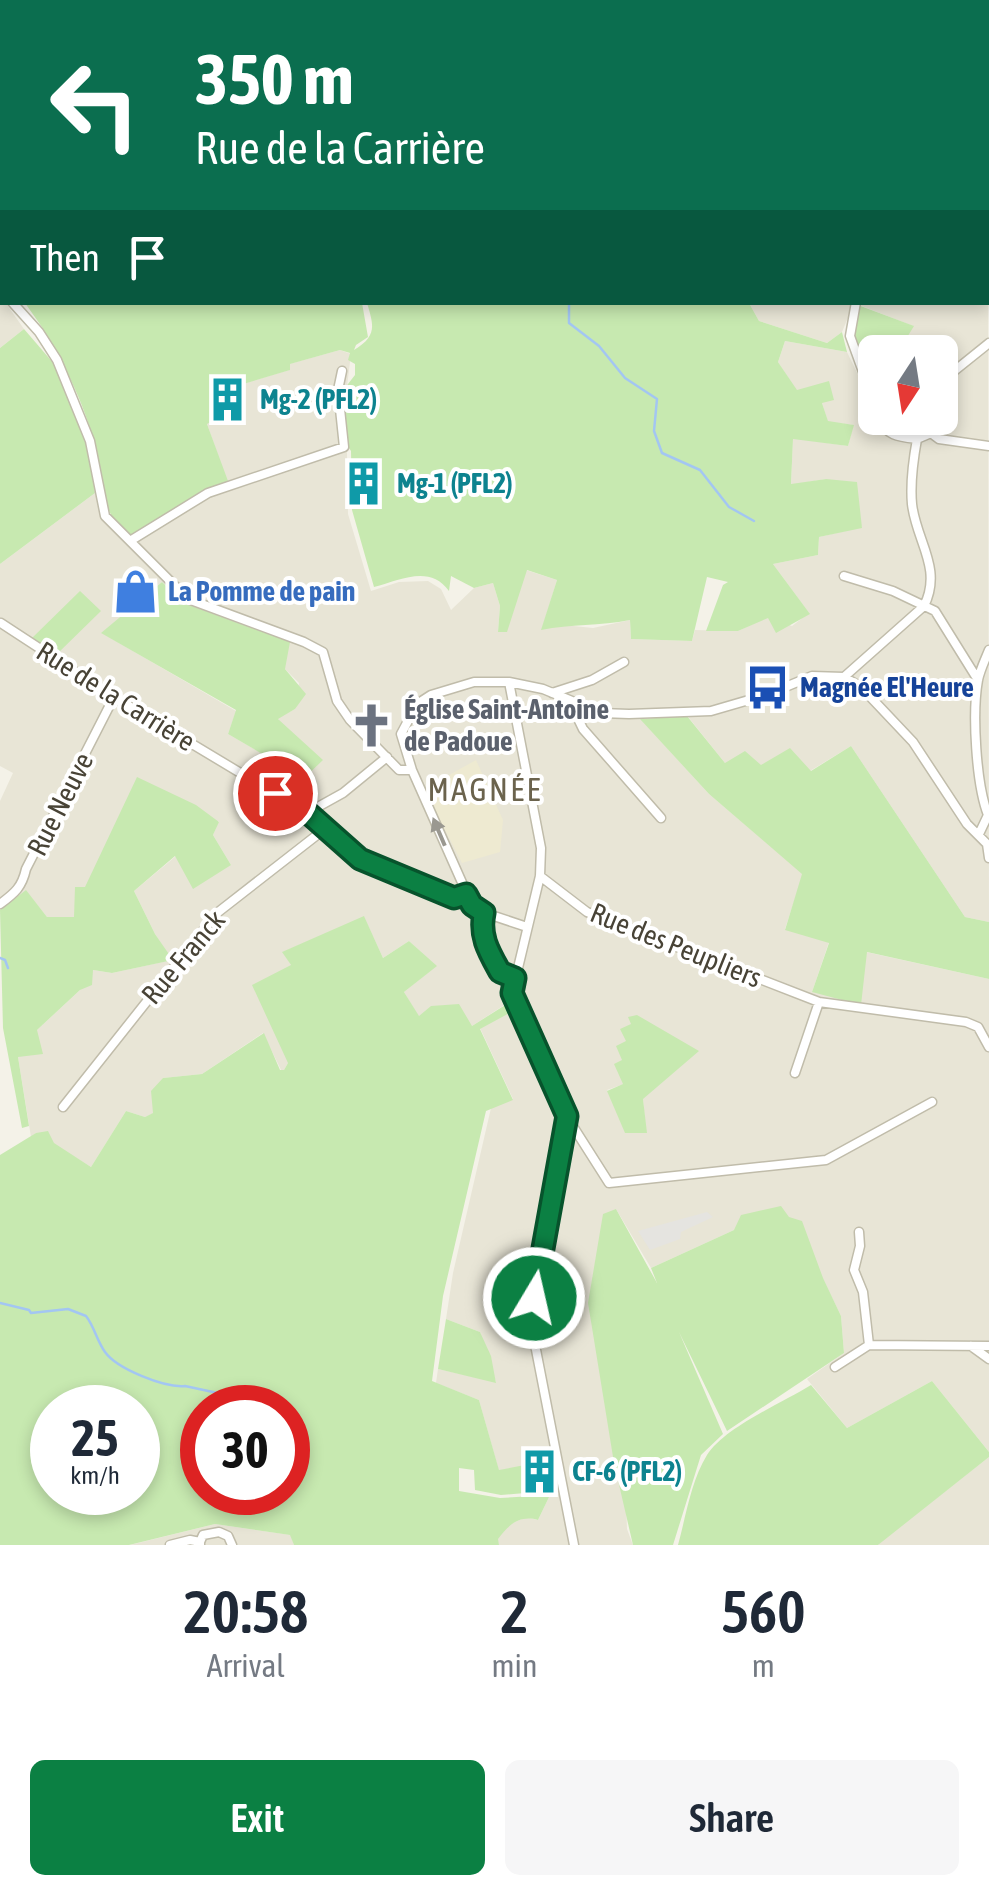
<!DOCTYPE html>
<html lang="en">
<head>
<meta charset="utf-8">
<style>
  body { margin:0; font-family:"Asap Condensed",sans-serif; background:#f6f6f7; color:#1f2937; height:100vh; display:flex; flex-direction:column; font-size:38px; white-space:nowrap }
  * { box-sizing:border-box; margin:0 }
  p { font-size:32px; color:#747a83 }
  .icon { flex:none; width:55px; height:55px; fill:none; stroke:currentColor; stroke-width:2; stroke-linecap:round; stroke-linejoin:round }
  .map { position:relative; height:1545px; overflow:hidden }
  .details { display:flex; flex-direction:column; background:#fff; flex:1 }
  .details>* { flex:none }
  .guide { position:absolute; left:0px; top:0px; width:990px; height:305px; box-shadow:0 5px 15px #0003; background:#0b6e4f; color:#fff; overflow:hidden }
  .needle { width:65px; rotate:192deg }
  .buttons { position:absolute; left:858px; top:335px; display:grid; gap:20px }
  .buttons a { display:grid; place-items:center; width:100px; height:100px; border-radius:15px; background:#fff; box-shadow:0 5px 15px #0003; font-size:50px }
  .speed { position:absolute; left:30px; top:1385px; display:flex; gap:20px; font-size:50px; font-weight:700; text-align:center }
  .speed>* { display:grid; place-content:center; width:130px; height:130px; border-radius:50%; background:#fff; box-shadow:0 5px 15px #0003; line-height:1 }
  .speed small { font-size:25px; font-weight:400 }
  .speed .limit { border:15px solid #d22; background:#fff; color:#111 }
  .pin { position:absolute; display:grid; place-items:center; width:85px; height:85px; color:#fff; margin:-42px; border:5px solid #fff; border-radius:50%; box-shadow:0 2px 10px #0007 }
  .me { position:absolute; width:110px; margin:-55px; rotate:9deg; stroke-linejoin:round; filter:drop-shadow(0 0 8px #0008) }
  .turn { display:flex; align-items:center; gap:35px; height:210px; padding:0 30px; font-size:45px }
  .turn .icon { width:130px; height:130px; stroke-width:2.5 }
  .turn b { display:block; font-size:70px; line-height:85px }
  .then { display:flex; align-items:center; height:95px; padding:0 30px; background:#0003; gap:20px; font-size:38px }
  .eta { display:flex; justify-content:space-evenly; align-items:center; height:170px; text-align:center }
  .eta b { font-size:60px; font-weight:600; line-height:70px }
  .cta { display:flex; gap:20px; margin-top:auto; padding:20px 30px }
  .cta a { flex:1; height:115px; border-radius:15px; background:#0b8043; color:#fff; font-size:40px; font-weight:600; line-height:115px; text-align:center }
  .cta a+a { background:#f6f6f7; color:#1f2937 }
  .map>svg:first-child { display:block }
  .residential { fill:#e8e5d6; fill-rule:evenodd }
  .education { fill:#eeead1 }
  .green { fill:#c7e9b0; fill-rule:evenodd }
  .parking { fill:#e5e4e0 }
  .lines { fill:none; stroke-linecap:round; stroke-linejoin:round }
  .stream { stroke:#a3c6f2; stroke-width:2.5 }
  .minor-casing { stroke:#c0bcaa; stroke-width:11 }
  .minor { stroke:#fff; stroke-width:8 }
  .oneway { fill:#9a9890 }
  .route-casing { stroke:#07532c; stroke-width:25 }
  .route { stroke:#0b8043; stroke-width:18 }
  .labels { text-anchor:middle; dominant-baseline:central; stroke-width:8; stroke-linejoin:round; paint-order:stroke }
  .culture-label { font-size:28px; font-weight:bold; fill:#0d838f; stroke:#fff; text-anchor:start }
  .shop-label { font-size:28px; font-weight:bold; fill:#366cbe; stroke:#fff; text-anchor:start }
  .transit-label { font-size:28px; font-weight:bold; fill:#164399; stroke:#fff; text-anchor:start }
  .street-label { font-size:28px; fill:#484336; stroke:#fff }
  .worship-label { font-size:28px; font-weight:bold; fill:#5b616d; stroke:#fff; text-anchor:start }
  .quarter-label { font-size:32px; letter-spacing:2.5px; fill:#6b634d; stroke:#fff }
</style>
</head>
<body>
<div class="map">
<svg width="989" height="1545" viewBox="0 0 989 1545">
  <rect width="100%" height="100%" fill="#f4f2e8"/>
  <path class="residential" d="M2 103V286L0 106Z
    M988 218 989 922 965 917 851 746 810 771 725 763 685 713 637 715 709 794 803 874 785 929 829 942 812 992 866 952 989 979V1452L932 1381 847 1428 807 1379 844 1353 841 1316 823 1279 734 1230 651 1268 616 1209 627 1529 633 1545H499L497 1539 508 1525 526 1517 538 1520 550 1495 560 1494 552 1460 499 1471 479 1400 436 1383 438 1369 496 1382 480 1332 446 1319 453 1273 491 1108 513 1099 480 1028 514 1010 509 1002 472 1026 419 1017 404 992 436 966 409 941 383 958 364 917 283 952 291 965 288 1063 284 1070H281L263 1033 202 1074 163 1078 154 1113 145 1117 126 1111 91 1167 36 1133 31 1137 18 1057 37 1030 80 990 93 970 112 973 172 960 155 934 134 891 176 856 179 861 231 865 213 835 219 821 75 917H47L26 891 0 910V801L13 773 0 766V564L95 493 102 519 129 546 227 481 207 424 229 388 289 370V364L340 350 351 354 346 395 348 514 371 591 399 582 428 581 441 589 451 610 474 588 493 583 500 606 498 632 526 570 557 580 542 629 564 625 593 628 630 620 631 639 692 641 695 630 738 631 768 617 792 626 809 613 773 564 818 555 819 537 862 527 826 479 791 485 793 438 848 446 853 425 828 422 822 403 797 391 778 362 785 341 847 352 861 381 875 377V418H940V352H898L913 326 854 303 842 332 827 343 759 321 749 303 988 302ZM162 582 185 604 285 669 299 683 295 709 278 718 298 784 265 755 228 734 236 711 102 633ZM631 1024 643 1099 646 1133 607 1090 624 1084 622 1061Z
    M0 295 24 329 0 348Z
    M989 1457V1545H878L884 1539Z
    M215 1524 291 1535 294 1545H112H130Z"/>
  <path class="education" d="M476 760 503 820 500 852 462 863 424 789Z"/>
  <path class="green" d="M0 0H72L2 2 0 106Z
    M224 0H741L742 2H222Z
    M745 0H984L978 2Z
    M25 303H362L368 337 356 345 354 350C377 336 374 326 367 303H749L759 321 827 343 842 332 847 352 785 341 778 362 797 390 829 381 834 400 822 403 828 421 854 425 848 446 793 439 791 484 826 479 857 482 862 528 819 537 818 555 773 564 810 614 776 633 768 618 738 631H706L723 585 728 582 707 577 692 641 631 639 630 620C600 626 571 624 541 630L557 580 527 570 507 632H498L500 606 493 583 474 588 451 576 449 591C430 564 400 580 374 587L352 510 351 451 347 445 341 393 355 375V364L348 360 350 353 340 350 290 364V370L230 388 235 399 228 412 207 424 228 481 202 492 132 535C120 529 112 519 107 506 102 489 101 469 97 452 86 410 68 366 41 332L44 330Z
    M858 305 914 326 898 352H875V377L867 378 852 334Z
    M24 329 55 365 89 448 95 493 0 564V348Z
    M162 582 186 604 290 642 285 669 306 694 295 709 278 719 323 760 298 784 261 762 264 755 228 734 236 710 101 633Z
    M80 591 101 611 56 655 32 638Z
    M687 716 725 763 745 751 761 765 790 748 811 771 851 746 965 917 989 922V979L867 952 861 1005 812 992 829 943 785 930 802 874 709 794 640 719Z
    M137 777 196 805 219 822 213 835 231 865 193 889 175 856 134 891 155 934 173 960 112 973 93 970 92 985 80 990 37 1030 43 1054 18 1057 29 1126 22 1128 3 1028 0 910 26 890 47 917H74L75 887H85Z
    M364 916 383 958 409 941 437 966 404 992 419 1016 431 1006 459 1004 472 1026 510 1002 515 1010 480 1029 513 1100 486 1111 443 1296 432 1381 479 1400 499 1470 551 1460 559 1490 501 1495 475 1490 474 1470 459 1468V1491L500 1498 550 1495 538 1520C520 1515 509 1524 498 1539L499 1545H294L290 1535 215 1524 129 1545H0V1155L36 1133 48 1131 54 1143 91 1167 126 1111 145 1117 153 1113 151 1091 163 1078 202 1074 264 1033 280 1070H284L288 1063 252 985 291 965 282 952ZM52 1408H138V1492H52ZM202 1408H288V1492H202Z
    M637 1015 699 1051 643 1099 647 1133H625L607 1091 623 1084 614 1064 622 1060 616 1046 626 1041 620 1029 631 1024 628 1017Z
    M781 1206 789 1217 802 1221 823 1278 841 1316 844 1353 727 1431 679 1332 723 1434 701 1455 673 1545H633L614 1463 588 1303 603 1214 616 1209 657 1283 651 1268 734 1230 741 1215Z
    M446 1319 480 1332 491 1356 496 1383 438 1369Z
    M932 1381 989 1452V1457L878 1545H678C686 1516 691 1481 707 1455 725 1427 782 1403 811 1385L847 1428Z"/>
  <path class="parking" d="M707 1212 713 1217 681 1232 680 1239 650 1250 638 1231Z"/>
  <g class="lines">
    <path class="stream" d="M451 0 453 2
      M569 302V323L599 346 625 378 657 399 654 431 662 453 700 470 729 507 754 521
      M0 958 5 960 8 968
      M0 1303 29 1310 31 1313 68 1309 86 1316C94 1326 97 1341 105 1352 117 1369 165 1388 185 1386L287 1408"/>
    <defs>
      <path id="minor" d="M141 2 143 0
        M988 105 989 103
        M0 220 2 218
        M0 289 2 292
        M12 302 39 332 57 360 90 441 105 516 188 599 304 642 323 652 337 701 350 720 399 770H412
        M856 302 850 336 875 405
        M940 390 948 376 989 343
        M931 433 939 439 989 446
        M917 439 931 433 934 418
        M130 541 208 493 344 447 338 390 342 371
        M844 576 893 591 935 611 978 680
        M1 623 114 697 307 813 359 859 454 898 466 894
        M844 677 924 606C943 568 916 541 912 504 910 482 913 461 917 439 899 437 886 436 879 418
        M509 682 541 848 540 876 512 993 567 1117 609 1183 826 1160 932 1102
        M552 693 592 680 624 662
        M570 702 583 729 661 818
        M307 813 343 793 387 757
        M979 834 988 815C976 784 972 713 978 680 980 670 985 660 989 650
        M540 876 587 912 819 1002 966 1022 978 1027 989 1047
        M0 904C15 893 22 887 26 869L114 697
        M484 913C479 936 490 971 515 977
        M527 927 479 911 472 905 412 770 401 734 417 704 431 695 474 682H509L543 689 601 713 629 714 711 711 766 695 812 676 844 677 861 687 913 742 967 824 987 844 989 858
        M795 1073 819 1002
        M63 1107 217 913 326 828
        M567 1117 531 1324 574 1545
        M859 1232 860 1246 854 1270 863 1292 869 1345
        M971 1346 989 1359
        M835 1367 869 1345 989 1346
        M200 1542 203 1535 219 1532 228 1536 232 1545
        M170 1545 190 1540 200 1542V1545"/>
    </defs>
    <use href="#minor" class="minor-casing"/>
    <use href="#minor" class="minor"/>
  </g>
  <defs><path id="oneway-solid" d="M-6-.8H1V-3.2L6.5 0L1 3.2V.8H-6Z" transform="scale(2.5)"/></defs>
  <use class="oneway" href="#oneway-solid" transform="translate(439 832) rotate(-113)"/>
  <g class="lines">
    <defs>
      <path id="route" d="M275 793 307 812 360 859 454 898 466 894 472 905 484 913C479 936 489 952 500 972L515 978 512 993 567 1116 534 1298"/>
    </defs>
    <use href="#route" class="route-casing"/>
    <use href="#route" class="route"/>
  </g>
  <defs>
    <symbol id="building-bare" viewBox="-9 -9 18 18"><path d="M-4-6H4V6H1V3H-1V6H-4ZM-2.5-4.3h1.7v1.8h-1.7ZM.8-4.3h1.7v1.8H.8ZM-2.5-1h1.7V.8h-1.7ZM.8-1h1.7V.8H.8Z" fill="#0f9aa8" stroke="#fff" stroke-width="2.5" paint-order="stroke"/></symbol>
    <symbol id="shop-bare" viewBox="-9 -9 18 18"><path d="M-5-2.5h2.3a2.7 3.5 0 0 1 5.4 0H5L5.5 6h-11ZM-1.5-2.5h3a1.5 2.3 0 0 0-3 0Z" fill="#3f7fe0" stroke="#fff" stroke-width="2.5" paint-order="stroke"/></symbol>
    <symbol id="bus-bare" viewBox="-9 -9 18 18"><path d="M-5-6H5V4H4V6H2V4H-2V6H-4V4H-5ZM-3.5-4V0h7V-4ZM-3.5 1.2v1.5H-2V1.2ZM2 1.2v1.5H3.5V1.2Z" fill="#1a4fb4" stroke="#fff" stroke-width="2.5" paint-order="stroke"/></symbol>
    <symbol id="church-bare" viewBox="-9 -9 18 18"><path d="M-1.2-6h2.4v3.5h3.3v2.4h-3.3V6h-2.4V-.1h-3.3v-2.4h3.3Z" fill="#6b7280" stroke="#fff" stroke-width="2.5" paint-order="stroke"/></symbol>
  </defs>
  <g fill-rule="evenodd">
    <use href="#building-bare" x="196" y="368" width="63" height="63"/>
    <use href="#building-bare" x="332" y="452" width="63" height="63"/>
    <use href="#shop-bare" x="104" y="560" width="63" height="63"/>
    <use href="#bus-bare" x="736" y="656" width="63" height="63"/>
    <use href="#church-bare" x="340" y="694" width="63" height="63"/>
    <use href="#building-bare" x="508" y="1440" width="63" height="63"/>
  </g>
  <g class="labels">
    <g class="culture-label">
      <text x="260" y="399">Mg-2 (PFL2)</text>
      <text x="397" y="483">Mg-1 (PFL2)</text>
      <text x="572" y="1471">CF-6 (PFL2)</text>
    </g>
    <g class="shop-label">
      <text x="168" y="591">La Pomme de pain</text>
    </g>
    <g class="transit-label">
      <text x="800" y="687">Magnée El'Heure</text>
    </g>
    <g class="street-label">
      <text transform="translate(116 696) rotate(32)">Rue de la Carrière</text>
      <text transform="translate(60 804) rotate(-63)">Rue Neuve</text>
      <text transform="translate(676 945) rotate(22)">Rue des Peupliers</text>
      <text transform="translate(183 957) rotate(-50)">Rue Franck</text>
    </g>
    <g class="worship-label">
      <text x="404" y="709">Église Saint-Antoine<tspan x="404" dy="32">de Padoue</tspan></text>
    </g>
    <g class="quarter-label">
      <text x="485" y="789">MAGNÉE</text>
    </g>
  </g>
</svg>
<div class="buttons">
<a><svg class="needle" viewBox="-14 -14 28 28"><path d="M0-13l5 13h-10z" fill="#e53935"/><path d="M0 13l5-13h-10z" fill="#747a83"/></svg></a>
</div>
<div class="speed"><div>25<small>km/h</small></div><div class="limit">30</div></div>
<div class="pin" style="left:275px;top:793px;background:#d93025"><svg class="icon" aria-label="arrive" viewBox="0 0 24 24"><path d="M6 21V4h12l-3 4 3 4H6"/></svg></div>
<svg class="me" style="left:534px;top:1298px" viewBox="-20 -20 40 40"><circle r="17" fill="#0b8043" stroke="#fff" stroke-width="3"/><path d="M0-11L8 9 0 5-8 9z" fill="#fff"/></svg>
<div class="guide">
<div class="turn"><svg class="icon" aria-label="left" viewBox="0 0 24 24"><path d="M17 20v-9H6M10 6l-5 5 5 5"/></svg><div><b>350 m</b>Rue de la Carrière</div></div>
<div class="then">Then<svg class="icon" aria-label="arrive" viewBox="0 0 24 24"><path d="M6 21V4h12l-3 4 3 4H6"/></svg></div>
</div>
</div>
<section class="details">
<div class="eta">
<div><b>20:58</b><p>Arrival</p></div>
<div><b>2</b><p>min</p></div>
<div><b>560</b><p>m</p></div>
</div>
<div class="cta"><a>Exit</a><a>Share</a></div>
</section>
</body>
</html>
